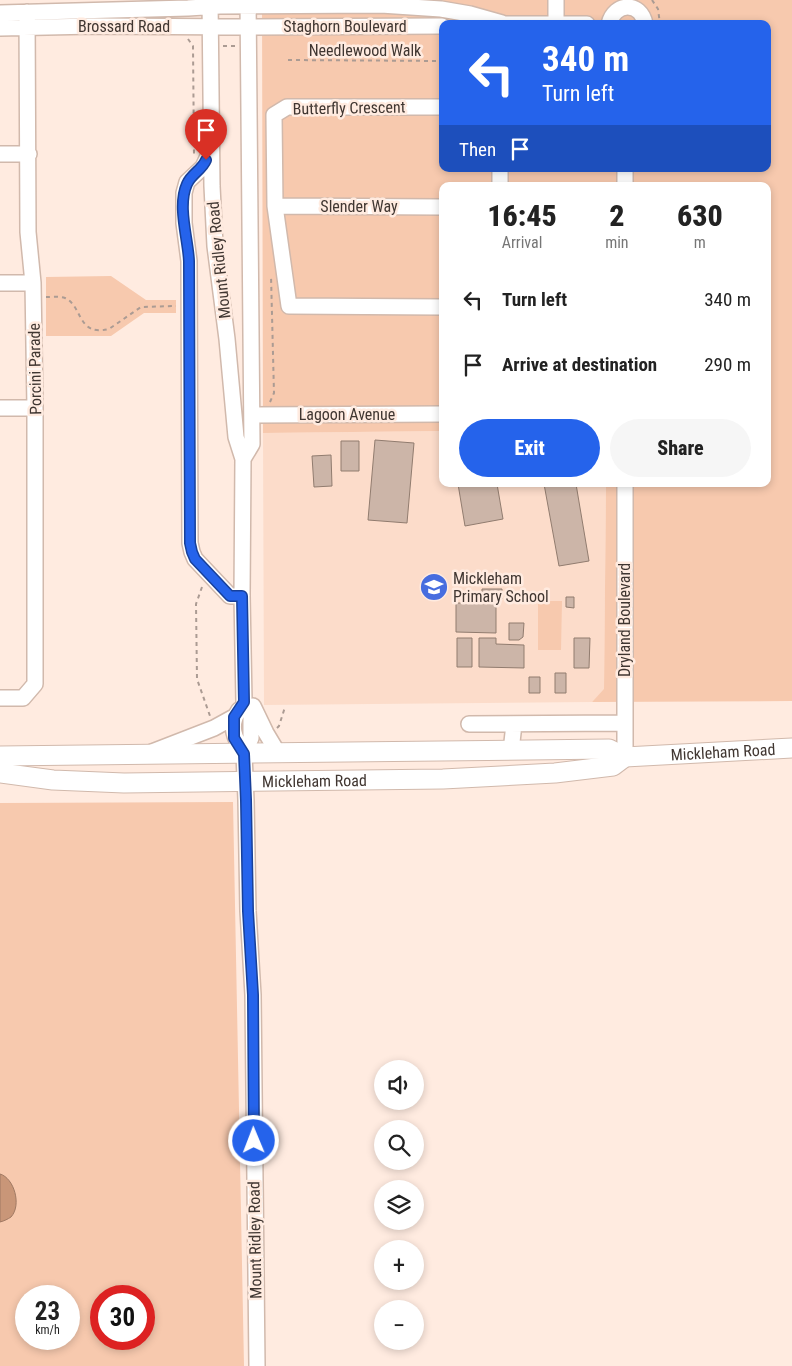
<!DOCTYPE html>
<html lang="en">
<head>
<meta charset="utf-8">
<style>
  body { margin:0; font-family:"Roboto Condensed",sans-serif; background:#f6f6f6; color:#222; height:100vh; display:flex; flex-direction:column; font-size:19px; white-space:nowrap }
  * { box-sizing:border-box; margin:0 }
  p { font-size:16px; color:#767676 }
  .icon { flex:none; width:28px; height:28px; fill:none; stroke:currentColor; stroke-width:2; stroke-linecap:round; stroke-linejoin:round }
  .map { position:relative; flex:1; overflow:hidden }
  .sheet { position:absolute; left:439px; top:182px; width:332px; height:305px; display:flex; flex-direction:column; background:#fff; border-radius:10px; box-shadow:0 2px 8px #0003 }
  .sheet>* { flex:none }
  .hud { position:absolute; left:439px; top:20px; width:332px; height:152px; border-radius:10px; box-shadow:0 2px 8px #0003; background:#2563eb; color:#fff; overflow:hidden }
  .tools { position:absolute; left:374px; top:1060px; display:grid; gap:10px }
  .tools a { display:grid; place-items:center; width:50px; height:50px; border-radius:50%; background:#fff; box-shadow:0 2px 8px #0003; font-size:25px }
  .speed { position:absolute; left:15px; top:1285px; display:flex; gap:10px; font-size:25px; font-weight:700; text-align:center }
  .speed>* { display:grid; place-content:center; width:65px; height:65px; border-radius:50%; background:#fff; box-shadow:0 2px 8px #0003; line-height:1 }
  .speed small { font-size:12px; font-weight:400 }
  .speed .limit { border:8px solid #d22; background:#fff; color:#111 }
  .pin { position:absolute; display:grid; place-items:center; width:42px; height:42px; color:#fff; margin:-51px -21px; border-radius:50% 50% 50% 0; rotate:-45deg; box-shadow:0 0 5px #0007 }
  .pin .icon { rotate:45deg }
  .me { position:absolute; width:55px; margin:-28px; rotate:359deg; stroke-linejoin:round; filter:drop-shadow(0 0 4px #0008) }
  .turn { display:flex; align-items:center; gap:18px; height:105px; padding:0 20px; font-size:22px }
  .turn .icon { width:65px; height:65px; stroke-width:2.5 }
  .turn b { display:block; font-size:35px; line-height:42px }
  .then { display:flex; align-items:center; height:48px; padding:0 20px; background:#0003; gap:10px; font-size:19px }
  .eta { display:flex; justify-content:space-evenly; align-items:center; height:85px; text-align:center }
  .eta b { font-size:30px; font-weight:800; line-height:35px }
  .button { display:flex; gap:10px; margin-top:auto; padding:10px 20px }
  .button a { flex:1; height:58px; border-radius:30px; background:#2563eb; color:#fff; font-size:20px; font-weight:800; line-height:58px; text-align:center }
  .button a+a { background:#f6f6f6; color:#222 }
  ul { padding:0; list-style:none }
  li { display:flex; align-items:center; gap:15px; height:65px; padding:0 20px }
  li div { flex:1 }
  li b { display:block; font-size:19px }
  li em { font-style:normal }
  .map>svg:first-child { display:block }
  .built { fill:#fcdcca }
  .green { fill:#f7c9ae; fill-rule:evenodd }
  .water { fill:#c99678; stroke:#a07963 }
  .building { fill:#ccb5a8; stroke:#917c6f }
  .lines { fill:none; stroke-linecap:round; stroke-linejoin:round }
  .minor-casing { stroke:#d1b9ac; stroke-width:18 }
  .major-casing { stroke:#d1b9ac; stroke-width:21 }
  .path { stroke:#ab9b93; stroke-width:2; stroke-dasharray:4 4; stroke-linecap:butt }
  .minor { stroke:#fff; stroke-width:15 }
  .major { stroke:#fff; stroke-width:19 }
  .route-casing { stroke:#184099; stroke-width:12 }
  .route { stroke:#2563eb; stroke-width:9 }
  .labels { text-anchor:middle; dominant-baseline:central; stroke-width:5; stroke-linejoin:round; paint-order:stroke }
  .street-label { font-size:16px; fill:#403631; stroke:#ffebe0 }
  .poi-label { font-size:16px; fill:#403631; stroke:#ffebe0; text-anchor:start }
</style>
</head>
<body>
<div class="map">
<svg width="792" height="1366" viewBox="0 0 792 1366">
  <rect width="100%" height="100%" fill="#ffebe0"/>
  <path class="built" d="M442 431V484H606L604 690 592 702 264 705 263 433Z"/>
  <path class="green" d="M262 0H792V701L592 702 604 689 606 484H768V186H442V431L263 433ZM442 24H768V169H442Z
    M111 276 146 300H176V313H144L111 336H46V277Z
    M538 601H562L561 650H538Z
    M233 802 244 1366H0V803ZM26 1296H69V1339H26ZM101 1296H144V1339H101Z"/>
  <path class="water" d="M0 1174C14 1178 22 1205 11 1217 8 1219 4 1221 0 1222Z"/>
  <path class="building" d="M375 440 414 443 407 523 368 520Z
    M341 441H359V471H341Z
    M331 455 332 486 314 487 312 456Z
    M458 484H497L503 519 465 526Z
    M544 484H576L589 561 559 566Z
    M482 589H502V599H482Z
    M566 597H574V608L566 607Z
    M456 603H496V633L456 632Z
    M509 623H524L523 637 519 640H509Z
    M457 638H472V667H457Z
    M479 638H496V644L524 645V668L479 667Z
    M574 638H590L589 668H574Z
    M555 673H566V693H555Z
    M529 677H540V693H529Z"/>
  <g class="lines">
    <defs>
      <path id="minor" d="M210 0 212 186 215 246 227 339 236 437 243 459 242 596 244 702 251 716V738L244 754 246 800 248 911 253 995 257 1366
        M0 13 188 8 220 6 381 5 441 9 470 14 502 23
        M556 23V0
        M496 24H587
        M609 24C614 2 641 1 645 24
        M0 28 94 26 248 27 442 26
        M442 107H287L274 115 275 206 289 306 442 307
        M210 152 203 167 187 182 184 193V223L189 261 190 543 192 552 195 559 230 596H242
        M0 154H29
        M625 169V186
        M500 186V169
        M275 206 442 207
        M0 283H33
        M0 408H35
        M252 415 442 414
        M243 459 252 444 248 0
        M0 698H23L35 684V408L33 283 28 232 27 12
        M253 706 266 733 278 753
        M239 710C228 726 235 739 244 754
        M469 724 624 723
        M511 751 514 724
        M152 752 214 728 234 717
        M625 757V484"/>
      <g id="major">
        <path id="s1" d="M0 756 609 749 625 757 792 748"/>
        <path id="s2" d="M0 773 53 780 124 783 443 779 555 773 613 766 625 757"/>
      </g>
    </defs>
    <use href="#minor" class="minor-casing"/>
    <use href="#major" class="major-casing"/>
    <path class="path" d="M652 0 658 9 660 24
      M188 39 193 46 194 155
      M223 46H236
      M288 60 442 61
      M46 297C52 297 59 296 65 298 83 306 77 337 109 329L141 307 176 306
      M270 402 274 393 271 275
      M202 587 196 604 197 679 210 716
      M277 728 279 726 285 707"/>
    <use href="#minor" class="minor"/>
    <use href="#major" class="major"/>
  </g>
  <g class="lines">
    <defs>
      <path id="route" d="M206 160C202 170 191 174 187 184 177 206 188 238 189 261L190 543 192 552 195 559 230 596H242L244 702 234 717V738L244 754 246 800 248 911 253 995 254 1141"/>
    </defs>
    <use href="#route" class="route-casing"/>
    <use href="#route" class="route"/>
  </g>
  <defs>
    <symbol id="school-disc" viewBox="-11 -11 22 22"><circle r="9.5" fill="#476ddf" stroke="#ffebe0"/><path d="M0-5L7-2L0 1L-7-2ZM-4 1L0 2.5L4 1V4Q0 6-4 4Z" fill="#fff"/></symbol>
  </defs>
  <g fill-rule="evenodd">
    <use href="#school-disc" x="418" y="571" width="32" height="32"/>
  </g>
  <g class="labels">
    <g class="street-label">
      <text x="124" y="26">Brossard Road</text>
      <text x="345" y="26">Staghorn Boulevard</text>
      <text x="365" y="50">Needlewood Walk</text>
      <text transform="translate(349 108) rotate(-1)">Butterfly Crescent</text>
      <text x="359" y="206">Slender Way</text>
      <text transform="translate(219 260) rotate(-96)">Mount Ridley Road</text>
      <text transform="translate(35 369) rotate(-91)">Porcini Parade</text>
      <text x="347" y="414">Lagoon Avenue</text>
      <text transform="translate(624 620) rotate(-90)">Dryland Boulevard</text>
      <text stroke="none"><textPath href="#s1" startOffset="725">Mickleham Road</textPath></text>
      <text stroke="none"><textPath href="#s2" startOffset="315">Mickleham Road</textPath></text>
      <text transform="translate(255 1240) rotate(-91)">Mount Ridley Road</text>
    </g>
    <g class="poi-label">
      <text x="453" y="578">Mickleham<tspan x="453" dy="18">Primary School</tspan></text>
    </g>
  </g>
</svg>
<div class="tools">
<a><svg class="icon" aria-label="sound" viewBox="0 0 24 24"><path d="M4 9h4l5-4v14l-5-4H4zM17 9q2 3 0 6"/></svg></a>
<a><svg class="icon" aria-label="search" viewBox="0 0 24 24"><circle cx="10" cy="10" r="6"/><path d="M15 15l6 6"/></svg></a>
<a><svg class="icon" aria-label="layers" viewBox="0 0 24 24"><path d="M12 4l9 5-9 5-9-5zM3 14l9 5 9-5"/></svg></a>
<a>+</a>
<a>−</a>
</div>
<div class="speed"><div>23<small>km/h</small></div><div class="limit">30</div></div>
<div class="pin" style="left:206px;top:160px;background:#d93025"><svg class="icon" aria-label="arrive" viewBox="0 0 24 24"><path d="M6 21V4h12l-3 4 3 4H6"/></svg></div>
<svg class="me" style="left:254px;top:1141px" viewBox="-20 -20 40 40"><circle r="17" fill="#2563eb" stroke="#fff" stroke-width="3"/><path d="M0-11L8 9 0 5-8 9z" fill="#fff"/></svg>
<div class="hud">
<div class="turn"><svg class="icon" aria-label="left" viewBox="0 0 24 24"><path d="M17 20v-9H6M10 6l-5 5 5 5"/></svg><div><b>340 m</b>Turn left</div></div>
<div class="then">Then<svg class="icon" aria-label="arrive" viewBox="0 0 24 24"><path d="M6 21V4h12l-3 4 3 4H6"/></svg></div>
</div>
<section class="sheet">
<div class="eta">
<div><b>16:45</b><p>Arrival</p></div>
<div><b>2</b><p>min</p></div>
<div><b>630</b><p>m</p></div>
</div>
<ul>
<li><svg class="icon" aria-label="left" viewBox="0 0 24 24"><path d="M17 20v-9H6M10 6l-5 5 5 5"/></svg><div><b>Turn left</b></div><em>340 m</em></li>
<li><svg class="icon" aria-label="arrive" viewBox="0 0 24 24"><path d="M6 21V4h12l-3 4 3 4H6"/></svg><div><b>Arrive at destination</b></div><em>290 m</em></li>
</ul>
<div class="button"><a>Exit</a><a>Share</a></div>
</section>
</div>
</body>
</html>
